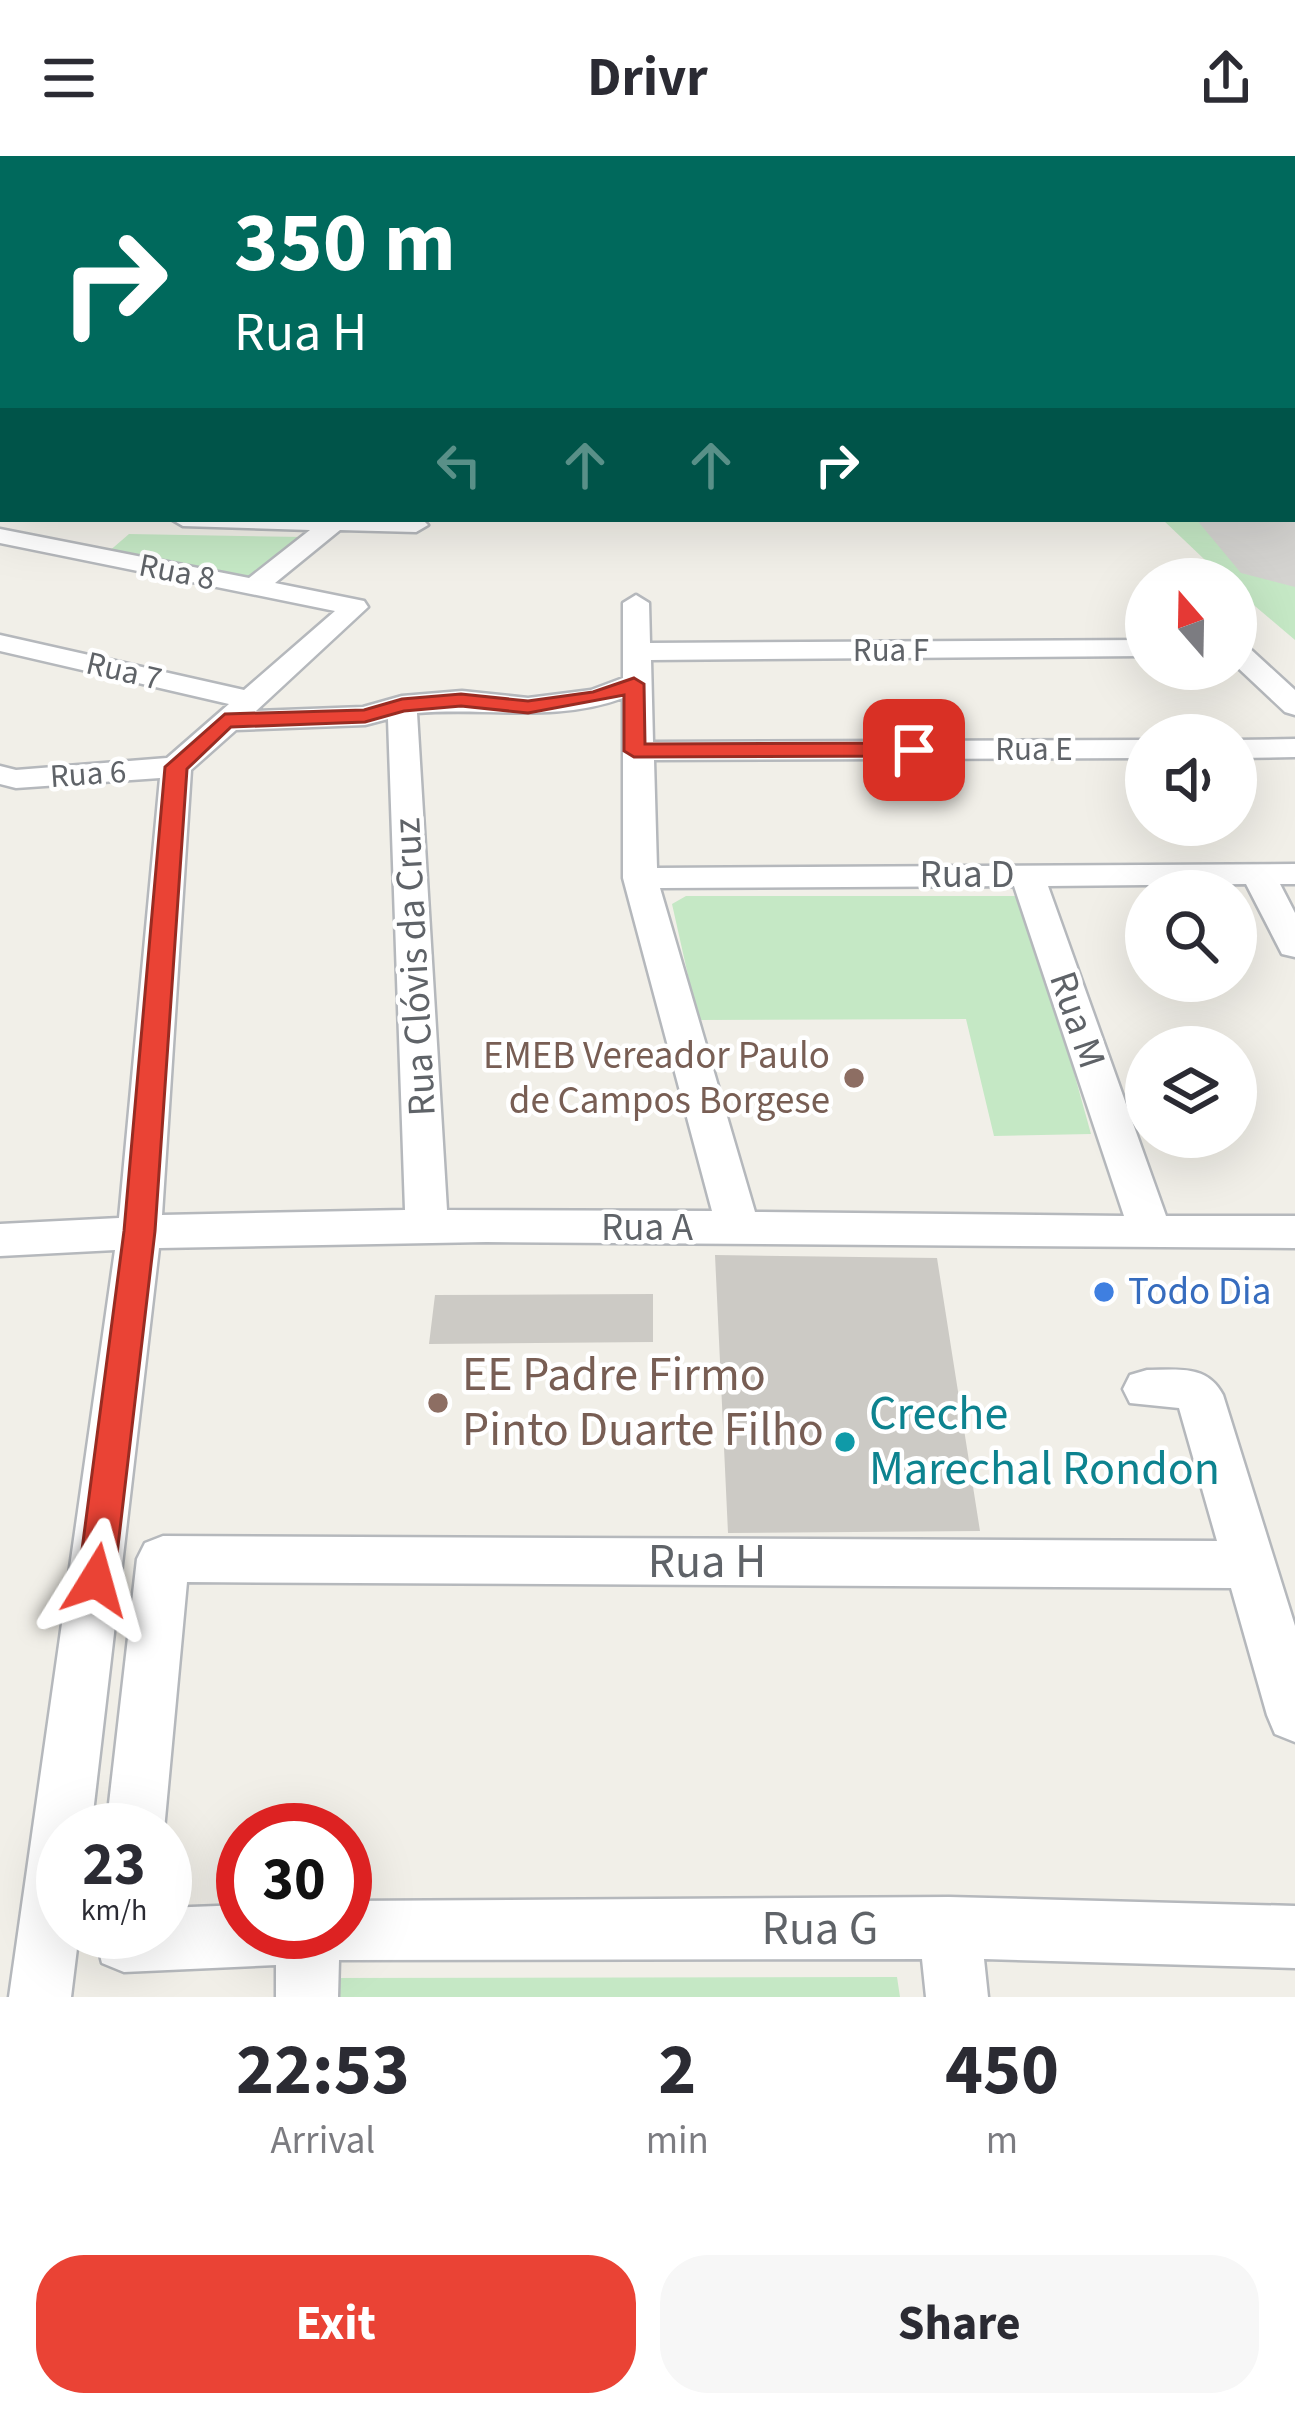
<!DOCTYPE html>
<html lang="en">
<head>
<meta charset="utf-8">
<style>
  body { margin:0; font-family:"Source Sans 3",sans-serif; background:#f7f7f7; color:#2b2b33; height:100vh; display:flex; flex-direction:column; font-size:45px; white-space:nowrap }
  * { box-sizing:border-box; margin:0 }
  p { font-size:39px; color:#7c7c81 }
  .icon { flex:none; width:66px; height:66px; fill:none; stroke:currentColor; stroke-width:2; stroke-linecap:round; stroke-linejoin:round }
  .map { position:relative; height:1841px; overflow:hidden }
  .sheet { display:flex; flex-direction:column; background:#fff; flex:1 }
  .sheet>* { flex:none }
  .top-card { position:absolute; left:0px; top:0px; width:1296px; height:366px; box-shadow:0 12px 48px #0002; background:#00695c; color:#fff; overflow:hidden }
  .needle { width:78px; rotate:340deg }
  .fabs { position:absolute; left:1125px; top:402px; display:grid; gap:24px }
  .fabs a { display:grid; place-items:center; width:132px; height:132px; border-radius:50%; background:#fff; box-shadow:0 12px 48px #0002; font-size:60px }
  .speed { position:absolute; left:36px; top:1647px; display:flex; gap:24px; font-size:60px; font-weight:700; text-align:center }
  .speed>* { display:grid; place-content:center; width:156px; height:156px; border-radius:50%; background:#fff; box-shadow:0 12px 48px #0002; line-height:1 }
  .speed small { font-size:30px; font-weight:400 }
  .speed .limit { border:18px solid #d22; background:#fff; color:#111 }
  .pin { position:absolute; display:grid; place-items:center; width:102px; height:102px; color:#fff; margin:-51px; border-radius:24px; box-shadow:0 6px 18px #0006 }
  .me { position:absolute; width:132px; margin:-66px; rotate:8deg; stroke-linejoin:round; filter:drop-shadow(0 0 9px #0008) }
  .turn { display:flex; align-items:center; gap:42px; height:252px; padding:0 36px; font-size:54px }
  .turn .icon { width:156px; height:156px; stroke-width:2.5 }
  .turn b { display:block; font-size:84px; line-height:102px }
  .lanes { display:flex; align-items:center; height:114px; padding:0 36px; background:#0003; justify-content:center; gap:60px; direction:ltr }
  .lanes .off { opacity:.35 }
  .eta { display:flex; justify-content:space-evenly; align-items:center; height:204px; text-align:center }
  .eta b { font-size:72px; font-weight:700; line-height:84px }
  .primary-button { display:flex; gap:24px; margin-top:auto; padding:24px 36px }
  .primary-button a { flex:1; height:138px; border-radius:48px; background:#ea4335; color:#fff; font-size:48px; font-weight:700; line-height:138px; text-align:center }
  .primary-button a+a { background:#f7f7f7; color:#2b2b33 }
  header { display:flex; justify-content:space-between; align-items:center; height:156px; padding:0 36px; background:#fff; font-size:54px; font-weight:700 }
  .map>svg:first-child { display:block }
  .green { fill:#c5e8c5 }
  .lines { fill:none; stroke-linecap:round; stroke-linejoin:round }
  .stream { stroke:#aadaff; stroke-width:4.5 }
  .runway { fill:#d4d3d0; fill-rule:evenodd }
  .building { fill:#cccac5 }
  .minor-casing { stroke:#b5b8bc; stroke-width:5 }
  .minor { fill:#fff; fill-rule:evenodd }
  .route { fill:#ea4335; stroke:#982c22; stroke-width:3 }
  .education-dot { fill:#8d6e63; stroke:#fff; stroke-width:4.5 }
  .shop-dot { fill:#3f7fe0; stroke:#fff; stroke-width:4.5 }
  .culture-dot { fill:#0f9aa8; stroke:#fff; stroke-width:4.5 }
  .labels { text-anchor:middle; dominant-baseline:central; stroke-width:9; stroke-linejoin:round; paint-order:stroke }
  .far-street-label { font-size:33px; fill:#5f6368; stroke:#fff }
  .street-label { font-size:39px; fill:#5f6368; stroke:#fff }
  .education-label { font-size:39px; fill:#785e54; stroke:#fff; text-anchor:end }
  .shop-label { font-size:39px; fill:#366cbe; stroke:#fff; text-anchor:start }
  .near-education-label { font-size:48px; fill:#785e54; stroke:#fff; text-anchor:start }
  .near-culture-label { font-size:48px; fill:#0d838f; stroke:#fff; text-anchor:start }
  .near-street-label { font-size:48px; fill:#5f6368; stroke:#fff }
</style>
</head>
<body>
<header><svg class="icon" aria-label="menu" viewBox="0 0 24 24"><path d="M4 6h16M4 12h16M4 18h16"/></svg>Drivr<svg class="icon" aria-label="share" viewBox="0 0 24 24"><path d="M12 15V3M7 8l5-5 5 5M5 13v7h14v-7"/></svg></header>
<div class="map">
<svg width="1295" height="1841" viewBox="0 0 1295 1841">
  <rect width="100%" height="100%" fill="#f1efe8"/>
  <path class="green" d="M63 0H1295V484L1236 434V423H1225L1162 363H1293V3H58Z
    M129 378 305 381 251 425 107 397Z
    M686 740H1015L1026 744 1091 978 994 980 966 863 698 864 672 748Z
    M897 1821 900 1841H326V1822Z"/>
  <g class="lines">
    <path class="stream" d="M507 0 514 3"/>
    <path class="runway" d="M806 0H900L902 3H808Z
      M1295 325V431L1241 417 1196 363H1293Z"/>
  </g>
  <path class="building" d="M715 1099 937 1102 980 1375 728 1377Z
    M653 1138V1186L429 1188 435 1139Z"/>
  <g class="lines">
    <defs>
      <path id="minor" d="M171 363H422L428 369 416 376 340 374 275 427 364 445 368 451 256 555 363 551 402 540 462 535 528 542 591 534 623 522V447L636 439 649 447 650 487 1146 484V500L651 504 653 586 1146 584V602L654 604 657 712 1295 708V728H1280L1295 757V801L1282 798 1246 728 1048 730 1166 1060H1295V1092L486 1086 159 1092 91 1674H63V1776H79L71 1841H9L115 1094 0 1100V1068L119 1062 160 622 16 632 0 628V610L16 614 167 602 229 548 0 495V479L244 534 335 455 0 387V373L249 422 310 374 183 370ZM623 542V722L712 1055 447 1054 417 557C487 551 555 567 623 542ZM388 563 405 1054 162 1059 191 614 236 574 365 569ZM1014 730 1124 1060 755 1056 660 732Z
        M1236 487 1246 489 1295 534V559L1285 556 1236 510Z
        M1295 583V601L1236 602V584Z
        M1147 1214C1177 1214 1207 1208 1223 1239L1295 1470V1586L1275 1578 1267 1559 1231 1432 187 1426 164 1674H106L137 1403 145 1387 163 1380 1217 1385 1179 1252 1130 1247 1123 1233 1130 1219Z
        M949 1741 1295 1750V1812L984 1803 988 1841H926L922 1803 339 1804 338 1841H276V1809L124 1816 102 1807 94 1776H165V1752L243 1749V1776H345V1745Z"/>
    </defs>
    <use href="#minor" class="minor-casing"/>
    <use href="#minor" class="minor"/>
  </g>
  <path class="route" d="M634 522 644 528 645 588 914 587 924 594 914 600 634 601 624 595V539L528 557 461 550 404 555 365 566 231 571 187 613 155 1075 114 1424 109 1436 96 1440 83 1436 78 1424 124 1075 165 611 225 558 364 554 402 543 461 538 528 545 593 536Z"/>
  <g class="education-dot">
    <circle cx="854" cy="922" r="12"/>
    <circle cx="438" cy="1247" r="12"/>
  </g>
  <circle class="shop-dot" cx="1104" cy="1136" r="12"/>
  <circle class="culture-dot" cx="845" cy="1286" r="12"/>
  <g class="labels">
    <g class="far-street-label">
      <text transform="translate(177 416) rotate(11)">Rua 8</text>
      <text x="891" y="494">Rua F</text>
      <text transform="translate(124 515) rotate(13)">Rua 7</text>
      <text x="1034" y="593">Rua E</text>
      <text transform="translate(88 618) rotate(-4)">Rua 6</text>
    </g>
    <g class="street-label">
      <text x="967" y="719">Rua D</text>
      <text transform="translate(415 811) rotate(-93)">Rua Clóvis da Cruz</text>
      <text transform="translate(1077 864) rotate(71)">Rua M</text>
      <text x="647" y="1072">Rua A</text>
    </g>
    <g class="education-label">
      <text x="830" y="900">EMEB Vereador Paulo<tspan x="830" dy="45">de Campos Borgese</tspan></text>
    </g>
    <g class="shop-label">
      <text x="1128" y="1136">Todo Dia</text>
    </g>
    <g class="near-education-label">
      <text x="462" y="1219">EE Padre Firmo<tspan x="462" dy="55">Pinto Duarte Filho</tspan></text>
    </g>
    <g class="near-culture-label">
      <text x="869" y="1258">Creche<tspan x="869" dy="55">Marechal Rondon</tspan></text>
    </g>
    <g class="near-street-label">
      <text x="707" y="1406">Rua H</text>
      <text x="820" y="1773">Rua G</text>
    </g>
  </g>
</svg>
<div class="fabs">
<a><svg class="needle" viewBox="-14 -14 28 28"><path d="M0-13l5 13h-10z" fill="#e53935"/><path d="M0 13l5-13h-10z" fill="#7c7c81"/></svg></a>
<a><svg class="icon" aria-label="sound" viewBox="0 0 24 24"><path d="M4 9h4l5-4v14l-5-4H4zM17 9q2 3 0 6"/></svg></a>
<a><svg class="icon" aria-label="search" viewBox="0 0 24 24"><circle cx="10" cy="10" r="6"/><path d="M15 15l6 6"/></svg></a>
<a><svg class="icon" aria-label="layers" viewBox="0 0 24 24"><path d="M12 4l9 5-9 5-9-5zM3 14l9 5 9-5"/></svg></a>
</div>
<div class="speed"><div>23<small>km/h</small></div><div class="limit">30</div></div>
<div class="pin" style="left:914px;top:594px;background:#d93025"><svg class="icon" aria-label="arrive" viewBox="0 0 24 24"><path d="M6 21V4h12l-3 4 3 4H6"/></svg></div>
<svg class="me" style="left:96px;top:1424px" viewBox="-20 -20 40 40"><path d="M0-17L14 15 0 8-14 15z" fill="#ea4335" stroke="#fff" stroke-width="4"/></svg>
<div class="top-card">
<div class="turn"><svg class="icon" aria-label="right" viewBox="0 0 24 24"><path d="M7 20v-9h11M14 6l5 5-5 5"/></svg><div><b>350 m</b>Rua H</div></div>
<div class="lanes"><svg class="icon off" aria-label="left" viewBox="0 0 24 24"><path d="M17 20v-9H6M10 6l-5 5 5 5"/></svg><svg class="icon off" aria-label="ahead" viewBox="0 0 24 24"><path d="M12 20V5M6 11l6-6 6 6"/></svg><svg class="icon off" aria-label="ahead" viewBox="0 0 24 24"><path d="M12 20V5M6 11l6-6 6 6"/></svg><svg class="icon" aria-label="right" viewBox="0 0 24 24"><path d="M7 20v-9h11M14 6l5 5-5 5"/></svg></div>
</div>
</div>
<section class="sheet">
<div class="eta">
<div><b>22:53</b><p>Arrival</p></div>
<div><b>2</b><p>min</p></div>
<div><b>450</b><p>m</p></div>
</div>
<div class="primary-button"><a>Exit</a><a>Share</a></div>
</section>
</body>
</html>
